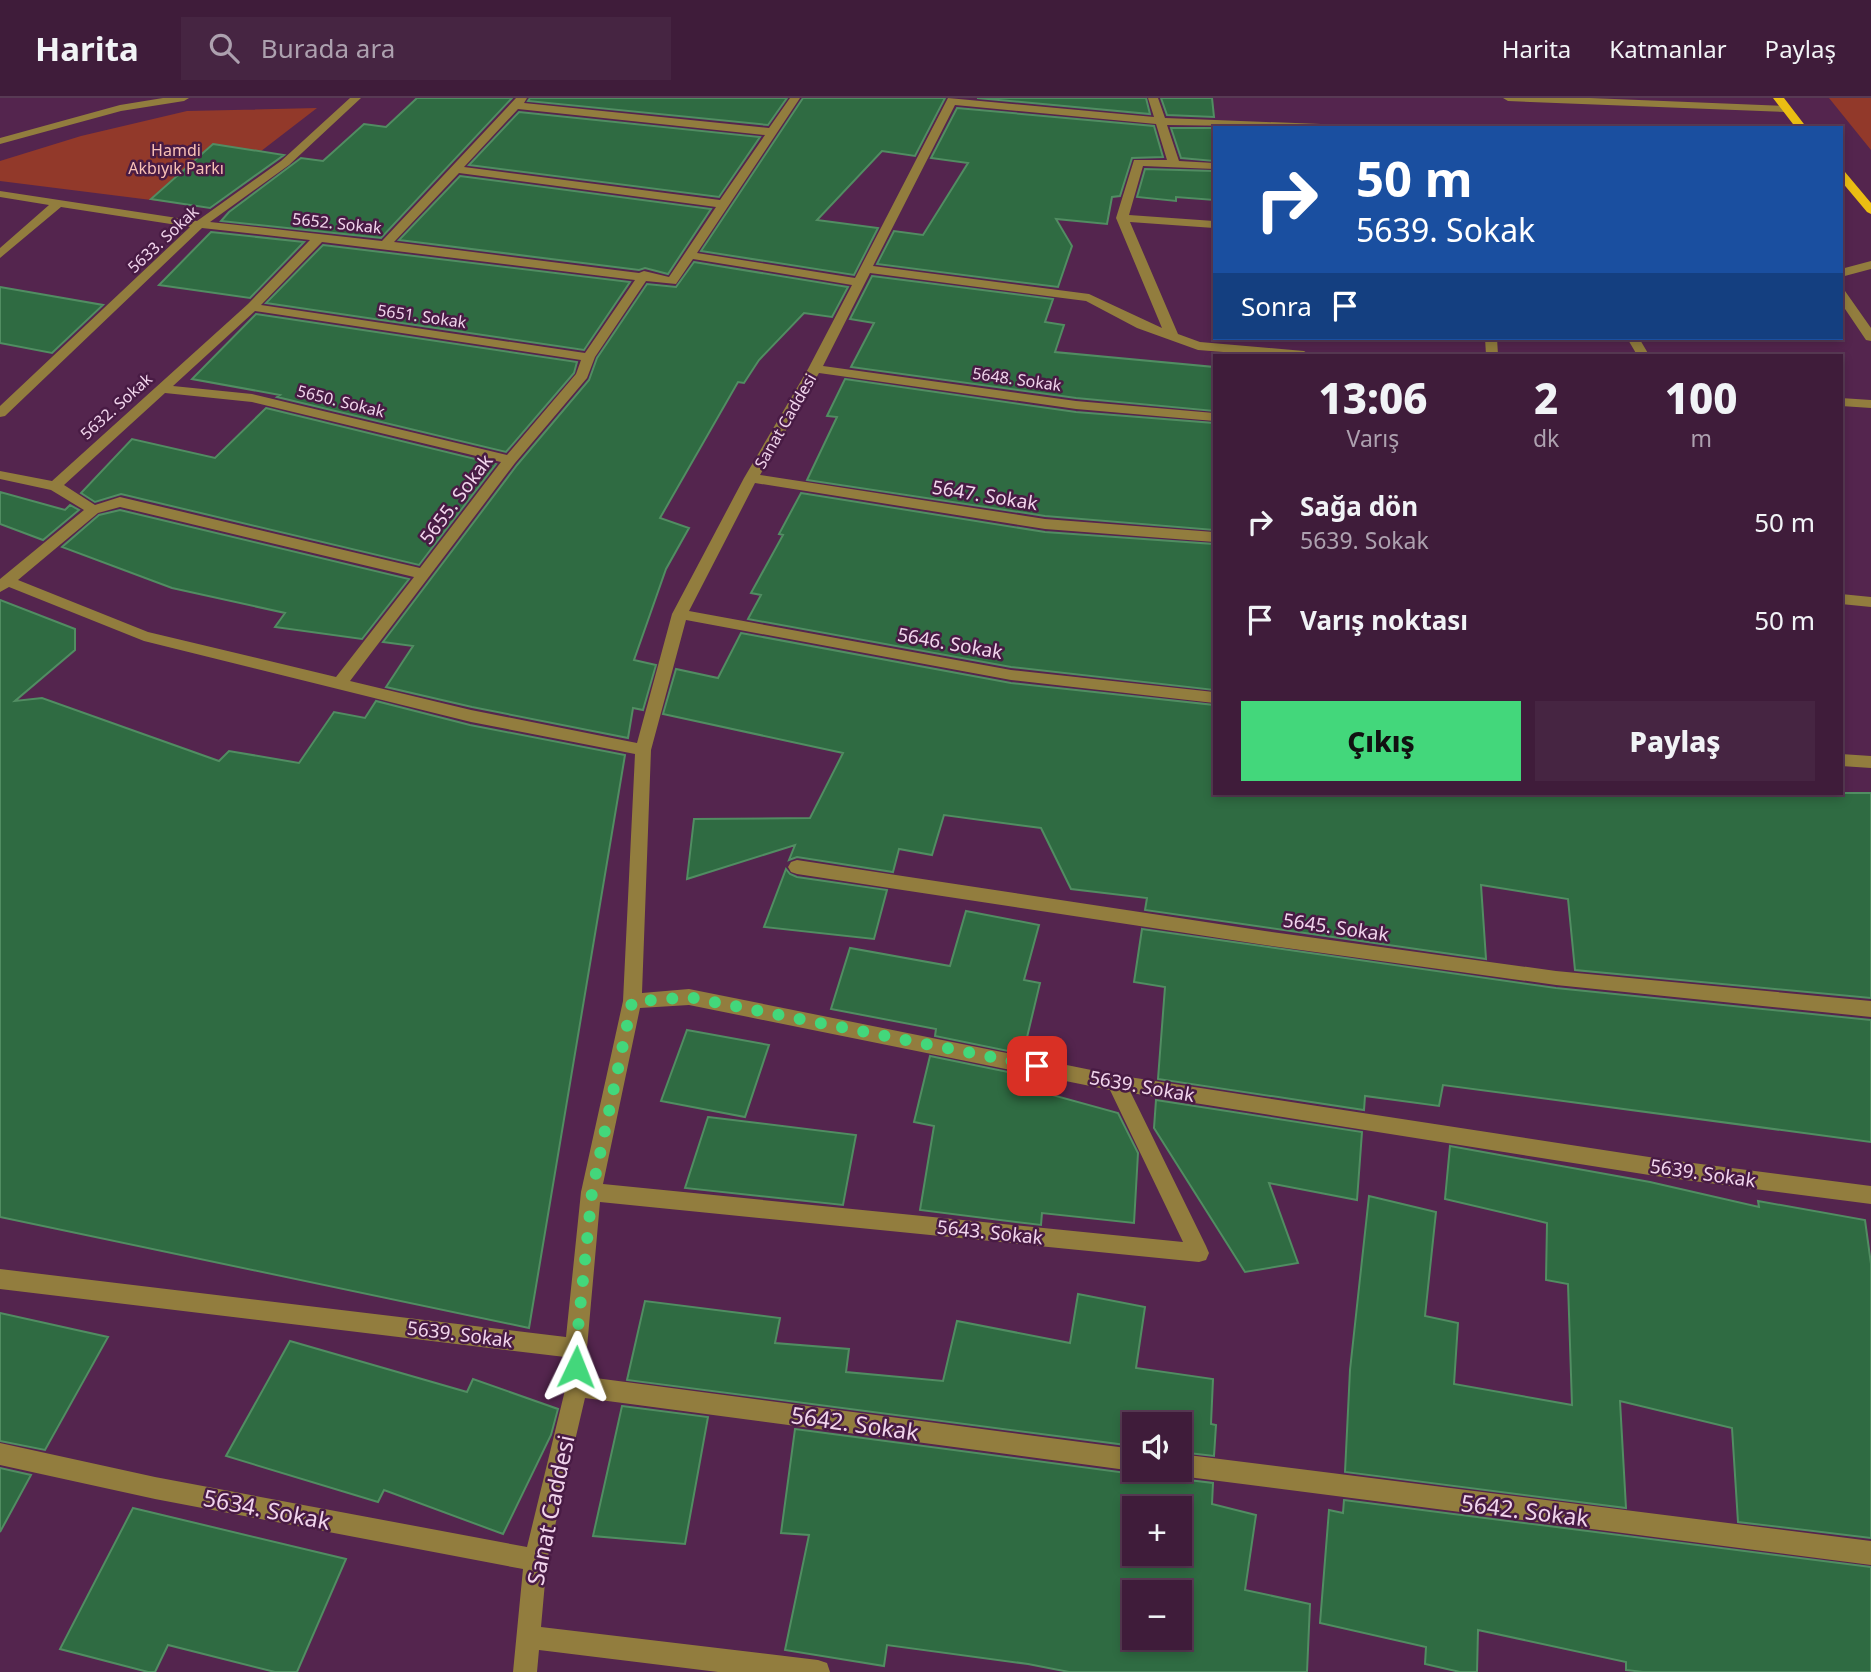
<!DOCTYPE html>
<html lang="tr">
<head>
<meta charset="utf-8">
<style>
  body { margin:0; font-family:"Noto Sans",sans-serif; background:#462542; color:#f1f3f6; height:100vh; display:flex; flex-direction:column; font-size:26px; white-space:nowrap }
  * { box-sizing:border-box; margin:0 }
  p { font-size:23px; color:#ada1af }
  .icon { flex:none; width:38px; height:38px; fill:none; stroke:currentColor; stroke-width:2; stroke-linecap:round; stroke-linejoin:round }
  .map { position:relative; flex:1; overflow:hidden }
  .sheet { position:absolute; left:1213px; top:256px; width:630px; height:441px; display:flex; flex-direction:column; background:#3f1c3a; border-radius:0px; box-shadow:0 4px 10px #0003,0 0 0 2px #583a54 }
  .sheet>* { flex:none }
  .banner { position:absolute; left:1213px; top:28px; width:630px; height:214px; border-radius:0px; box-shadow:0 4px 10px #0003,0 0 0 2px #583a54; background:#1a4fa0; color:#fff; overflow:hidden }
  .buttons { position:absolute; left:1122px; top:1314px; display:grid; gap:14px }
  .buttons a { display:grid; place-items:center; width:70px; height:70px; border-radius:0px; background:#3f1c3a; box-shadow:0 4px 10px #0003,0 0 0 2px #583a54; font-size:35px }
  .pin { position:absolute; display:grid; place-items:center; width:60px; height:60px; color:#fff; margin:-30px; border-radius:14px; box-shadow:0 4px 10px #0006 }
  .me { position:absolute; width:77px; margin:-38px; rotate:2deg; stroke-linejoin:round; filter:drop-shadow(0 0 5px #0008) }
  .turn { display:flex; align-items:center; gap:24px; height:147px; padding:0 28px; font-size:32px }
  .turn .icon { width:91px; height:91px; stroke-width:2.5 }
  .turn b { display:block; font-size:49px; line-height:60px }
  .then { display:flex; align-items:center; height:66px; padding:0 28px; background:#0003; gap:14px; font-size:26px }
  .eta { display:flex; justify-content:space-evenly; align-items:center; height:119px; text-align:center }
  .eta b { font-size:42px; font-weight:800; line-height:49px }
  .button { display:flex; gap:14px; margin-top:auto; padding:14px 28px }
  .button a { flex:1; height:80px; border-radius:0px; background:#43d77b; color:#111; font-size:28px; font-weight:800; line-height:80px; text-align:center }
  .button a+a { background:#462542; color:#f1f3f6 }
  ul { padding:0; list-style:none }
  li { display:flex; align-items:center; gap:21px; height:98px; padding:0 28px }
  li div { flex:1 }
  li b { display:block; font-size:26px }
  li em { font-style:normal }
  header { display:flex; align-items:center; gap:42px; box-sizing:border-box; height:98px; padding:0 35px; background:#3f1c3a; border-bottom:2px solid #583a54 }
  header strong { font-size:33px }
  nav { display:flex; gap:38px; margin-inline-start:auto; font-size:24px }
  .search { width:490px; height:63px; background:#462542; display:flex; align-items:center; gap:18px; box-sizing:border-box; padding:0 24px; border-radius:0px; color:#ada1af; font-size:26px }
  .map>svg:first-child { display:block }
  .green { fill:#92392a }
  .building { fill:#2f6b42; stroke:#518d62; stroke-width:2; fill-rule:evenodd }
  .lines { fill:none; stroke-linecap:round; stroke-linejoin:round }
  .minor { fill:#927d3e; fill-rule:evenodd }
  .major { fill:#eabe13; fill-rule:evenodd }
  .route { stroke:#43d77b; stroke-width:12; stroke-dasharray:0 21.6 }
  .labels { text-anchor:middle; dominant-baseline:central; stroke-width:5; stroke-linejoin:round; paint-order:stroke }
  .far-park-label { font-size:16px; fill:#f8c1b6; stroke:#481b44 }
  .far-street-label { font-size:16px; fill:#f1d4ec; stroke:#481b44 }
  .street-label { font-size:19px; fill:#f1d4ec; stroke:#481b44 }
  .near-street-label { font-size:23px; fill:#f1d4ec; stroke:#481b44 }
</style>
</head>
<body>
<header>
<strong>Harita</strong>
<div class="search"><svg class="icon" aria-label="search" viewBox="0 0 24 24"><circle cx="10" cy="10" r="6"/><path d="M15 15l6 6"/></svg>Burada ara</div>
<nav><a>Harita</a><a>Katmanlar</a><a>Paylaş</a></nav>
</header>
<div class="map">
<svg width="1871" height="1574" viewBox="0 0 1871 1574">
  <rect width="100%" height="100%" fill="#54254e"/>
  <path class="green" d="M1829 0H1871V52Z
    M317 10 191 107 0 83V63L81 38 187 13Z"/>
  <path class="building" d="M417 0H512L381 140 221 123 229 114 301 60 323 63 364 26 386 29Z
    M530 0H787L768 27 528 3Z
    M803 0H945L915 58 882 53 817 122 878 130 854 177 701 153Z
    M977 0H1146L1150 16Z
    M1161 0H1212L1214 19 1167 17Z
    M957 10 1154 28 1163 59 1132 60 1120 98 1112 99 1107 126 1056 121 1072 148 1058 189 877 166 894 133 923 137 968 65 931 60Z
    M519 14 760 39 719 99 469 67Z
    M1171 30H1214V63L1181 60Z
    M213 46 284 57 210 110 151 101Z
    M1145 71 1214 73V102L1176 99V103L1137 99Z
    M460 78 711 111 668 176 645 170 639 172 399 142Z
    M211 134 304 144 250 200 159 187Z
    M323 147 630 184 584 252 266 205Z
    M694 164 848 189 832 219 804 215 759 262 744 285 738 284 660 420 689 430 666 471 634 562 656 567 643 612 633 610 628 640 472 609 386 589 413 548 383 544 517 367 589 282 597 260 647 186 676 189Z
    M872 178 1053 201 1045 224 1064 227 1055 254 1214 269V313L1076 300 851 269 874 225 850 221Z
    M0 189 103 207 52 255 0 245Z
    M256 216 577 264 574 275 506 354 277 299 280 297 192 281Z
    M845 281 1076 314 1214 325V432L1045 418 807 382 837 319 827 318Z
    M266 310 496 366 419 467 121 396 95 404 81 395 132 341 215 360Z
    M0 394 65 412 70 407 79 412 43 442 0 426Z
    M801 395 1045 434 1214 446V592L1011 569 748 521 761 497 751 495 783 437 779 436Z
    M120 412 409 481 362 541 275 529 285 515 172 490 62 449 99 417Z
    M0 502 75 531V552L15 603 42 600 219 663 229 653 299 665 334 614 365 620 376 603 470 627 625 657 529 1230 0 1119Z
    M741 535 1011 585 1214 607V695H1871V900L1575 872 1568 801 1481 787 1486 861 1145 812 1147 800 1071 791 1041 730 944 717 932 757 899 751 893 774 797 759 789 762 795 747 687 781 694 721 810 720 843 655 663 616 676 571 718 580Z
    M786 771 790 776 797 779 887 792 874 841 764 829Z
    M966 813 1039 827 1024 882 1040 885 1023 956 935 938 936 931 831 911 850 850 950 868Z
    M1142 831 1556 890 1871 922V1044L1443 987 1439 1008 1365 998 1364 1012 1158 981 1165 889 1134 884Z
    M687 932 769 947 745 1019 661 1003Z
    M930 958 1018 976 1016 987 1118 1015 1138 1055 1134 1125 1042 1115 1041 1127 920 1112 934 1028 914 1024Z
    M1156 1002 1362 1034 1357 1102 1269 1085 1298 1165 1245 1174 1154 1030Z
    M708 1019 856 1037 843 1107 685 1090Z
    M1450 1048 1650 1084 1759 1109 1758 1103 1865 1122 1871 1166V1440L1738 1424 1732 1330 1620 1303 1626 1410 1345 1374 1350 1272 1369 1098 1436 1114 1425 1218 1458 1225 1454 1286 1572 1307 1568 1186 1546 1182 1547 1125 1445 1101Z
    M1078 1196 1145 1209 1136 1270 1213 1281 1211 1326 1216 1327 1214 1358 1180 1354V1326H1134V1348L627 1282 645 1203 780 1220 775 1245 849 1251 846 1274 943 1283 957 1223 1070 1245Z
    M0 1215 108 1239 45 1352 0 1343Z
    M290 1243 467 1294 473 1281 558 1311 551 1337 503 1436 384 1392 378 1404 226 1358Z
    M622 1308 708 1319 685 1446 593 1438Z
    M795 1331 1134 1376 1140 1372H1169L1180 1381 1213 1385 1212 1406 1256 1417 1245 1492 1310 1506 1307 1574H1069L1028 1566 887 1547 884 1568 785 1552 809 1437 781 1435ZM1134 1410H1180V1456H1134ZM1134 1494H1180V1540H1134Z
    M0 1370 31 1377 0 1434Z
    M1344 1402 1871 1469V1574H1643L1626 1572V1564L1478 1532 1477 1574H1460L1425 1566 1426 1549 1320 1525 1329 1412 1343 1415Z
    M133 1410 346 1461 297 1574H275L168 1547 155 1574H148L60 1551Z"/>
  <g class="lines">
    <path class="minor" d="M163 0H189L184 3 121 13 0 46V40L120 7Z
      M350 0H361L289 67 210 124 382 143 516 0H527L524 5 769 30 790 0H800L697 155 855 180 948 0 1154 19 1148 0H1158L1165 20 1372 28 1373 30 1167 27 1179 63 1214 65V71L1143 68 1129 117 1214 123V130L1130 124 1178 236 1200 244 1304 253 1310 257H1261L1198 252 1137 230 1086 203 870 175 823 268 1076 303 1214 315V323L1076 311 819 275 760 377 1045 421 1214 434V444L1045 431 755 385 689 513 1011 572 1214 594V605L1011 582 686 522 651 652 642 895 689 891 1116 977 1662 1061 1871 1088V1106L1662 1079 1131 995 1206 1148 1209 1155 1206 1162 1199 1164 600 1104 587 1250 588 1279 1134 1351V1372H1137L1134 1373 585 1300 547 1462 541 1529 818 1562 827 1565 830 1574H718L539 1552 537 1574H513L523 1471 155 1401 0 1367V1345L155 1379 527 1449 566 1288 565 1259 0 1191V1171L566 1239 581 1094 623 903 635 656 471 624 144 543 9 489 0 494V481L84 412 51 392 0 381V373L52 383 248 206 310 142 202 130 5 318 0 319V308L190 129 61 109 0 160V150L49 107 0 99V93L197 123 281 63ZM955 7 1156 26 1167 62H1134L1116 120 1162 230 1089 196 873 168ZM518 11 765 37 720 102 464 69ZM459 75 716 109 669 179 644 173 639 175 394 144ZM322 144 635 182 585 255 261 207ZM693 161 852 187 808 271 744 380 672 516 637 645 471 612 350 583 515 365 587 280 595 259 646 183 676 186ZM255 213 581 262 576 276 507 357 252 296 173 288ZM165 295 252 304 501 364 420 470 120 399 95 407 64 387ZM120 409 414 479 336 579 148 534 18 482 98 415ZM689 907 1110 992 1183 1144 603 1086 640 910Z
      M1503 0H1590L1786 8 1791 11 1786 14 1508 3Z
      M1871 163V171L1841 179V171Z
      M1841 192 1845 193 1871 230V243L1866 242 1841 205Z
      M1485 240H1497L1498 257H1486Z
      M1627 240H1639L1649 257H1637Z
      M1841 300 1871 302V310L1841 308Z
      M1841 496 1871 499V509L1841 506Z
      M1841 656 1871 658V670L1841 668Z
      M797 762 1265 833 1556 873 1871 903V919L1556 887 1265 847 797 776 791 774 788 769 791 764Z
      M1180 1356 1871 1443V1467L1180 1378 1171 1372H1180Z"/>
    <path class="major" d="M1773 0H1784L1807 30H1796Z
      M1841 73 1845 74 1871 105V116L1867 114 1841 83Z"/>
  </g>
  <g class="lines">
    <path class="route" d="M576 1269V1250L592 1094 632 904 689 899 1037 968"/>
  </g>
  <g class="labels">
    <g class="far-park-label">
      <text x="176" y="52">Hamdi<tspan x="176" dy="18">Akbıyık Parkı</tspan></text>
    </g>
    <g class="far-street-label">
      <text transform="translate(337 125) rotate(6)">5652. Sokak</text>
      <text transform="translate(163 141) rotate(-43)">5633. Sokak</text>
      <text transform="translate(422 218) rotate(8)">5651. Sokak</text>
      <text transform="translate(1017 281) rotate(8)">5648. Sokak</text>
      <text transform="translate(341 303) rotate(14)">5650. Sokak</text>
      <text transform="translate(116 308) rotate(-42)">5632. Sokak</text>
      <text transform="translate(785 323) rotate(-60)">Sanat Caddesi</text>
    </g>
    <g class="street-label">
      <text transform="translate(985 397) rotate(9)">5647. Sokak</text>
      <text transform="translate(456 401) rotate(-53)">5655. Sokak</text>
      <text transform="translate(950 545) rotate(10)">5646. Sokak</text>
      <text transform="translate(1336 829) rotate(8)">5645. Sokak</text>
      <text transform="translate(1142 988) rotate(10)">5639. Sokak</text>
      <text transform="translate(1703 1075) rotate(8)">5639. Sokak</text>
      <text transform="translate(990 1134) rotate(6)">5643. Sokak</text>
      <text transform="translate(460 1236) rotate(7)">5639. Sokak</text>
    </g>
    <g class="near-street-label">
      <text transform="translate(855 1325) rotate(8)">5642. Sokak</text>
      <text transform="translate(267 1411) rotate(11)">5634. Sokak</text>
      <text transform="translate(550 1412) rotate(-78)">Sanat Caddesi</text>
      <text transform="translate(1525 1412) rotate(7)">5642. Sokak</text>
    </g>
  </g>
</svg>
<div class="buttons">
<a><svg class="icon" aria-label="sound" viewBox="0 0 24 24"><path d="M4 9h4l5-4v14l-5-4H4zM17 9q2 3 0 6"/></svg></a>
<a>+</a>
<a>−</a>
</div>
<div class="pin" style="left:1037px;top:968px;background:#d93025"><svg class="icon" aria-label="arrive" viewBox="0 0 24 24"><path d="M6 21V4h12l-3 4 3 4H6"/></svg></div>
<svg class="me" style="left:576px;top:1269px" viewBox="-20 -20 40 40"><path d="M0-17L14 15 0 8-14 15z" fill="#43d77b" stroke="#fff" stroke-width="4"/></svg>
<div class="banner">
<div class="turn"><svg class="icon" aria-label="right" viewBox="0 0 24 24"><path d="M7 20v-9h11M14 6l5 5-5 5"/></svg><div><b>50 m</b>5639. Sokak</div></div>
<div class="then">Sonra<svg class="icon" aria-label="arrive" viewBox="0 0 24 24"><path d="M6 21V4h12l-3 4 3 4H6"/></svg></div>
</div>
<section class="sheet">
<div class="eta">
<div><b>13:06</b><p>Varış</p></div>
<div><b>2</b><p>dk</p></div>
<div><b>100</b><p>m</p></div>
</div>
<ul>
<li><svg class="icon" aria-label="right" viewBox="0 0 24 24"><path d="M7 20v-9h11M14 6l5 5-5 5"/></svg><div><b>Sağa dön</b><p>5639. Sokak</p></div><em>50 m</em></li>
<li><svg class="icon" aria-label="arrive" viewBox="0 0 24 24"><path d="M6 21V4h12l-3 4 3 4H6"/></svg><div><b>Varış noktası</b></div><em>50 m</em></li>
</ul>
<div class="button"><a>Çıkış</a><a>Paylaş</a></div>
</section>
</div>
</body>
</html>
